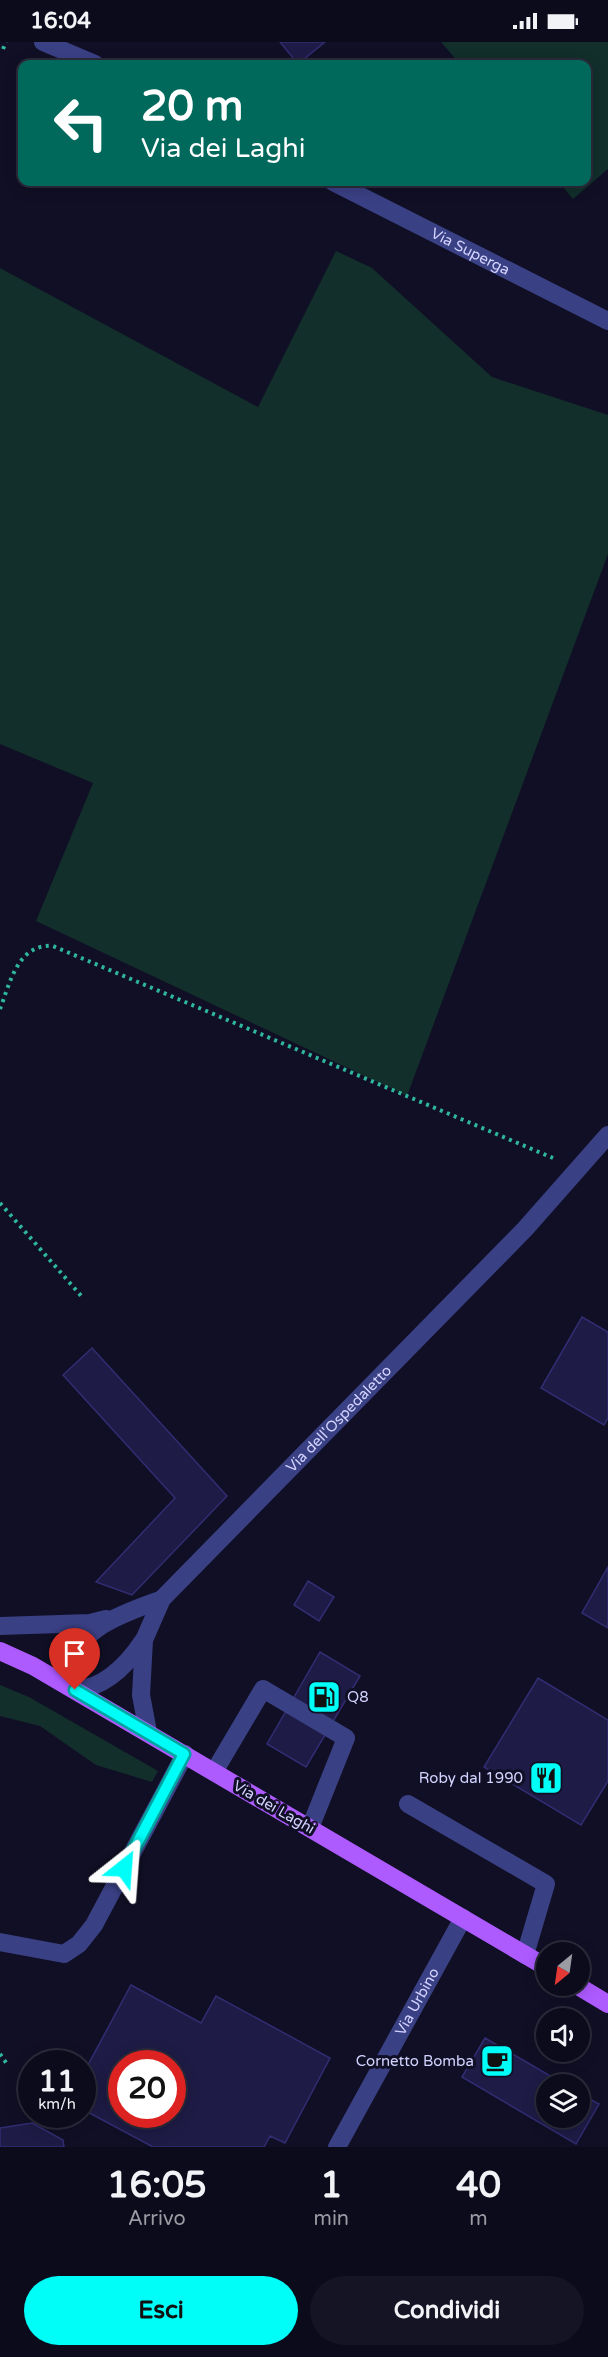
<!DOCTYPE html>
<html lang="it">
<head>
<meta charset="utf-8">
<style>
  body { margin:0; font-family:"Varela Round",sans-serif; background:#151425; color:#f1f3f6; height:100vh; display:flex; flex-direction:column; font-size:22px; white-space:nowrap }
  * { box-sizing:border-box; margin:0 }
  p { font-size:20px; color:#9a9ba3 }
  .icon { flex:none; width:33px; height:33px; fill:none; stroke:currentColor; stroke-width:2; stroke-linecap:round; stroke-linejoin:round }
  .map { position:relative; height:2105px; overflow:hidden }
  .sheet { display:flex; flex-direction:column; background:#0c0b1c; flex:1 }
  .sheet>* { flex:none }
  .top-card { position:absolute; left:18px; top:18px; width:573px; height:126px; border-radius:12px; box-shadow:0 3px 15px #0003,0 0 0 2px #2c2b3b; background:#00695c; color:#fff; overflow:hidden }
  .needle { width:39px; rotate:209deg }
  .fabs { position:absolute; left:536px; top:1900px; display:grid; gap:12px }
  .fabs a { display:grid; place-items:center; width:54px; height:54px; border-radius:50%; background:#0c0b1c; box-shadow:0 3px 15px #0003,0 0 0 2px #2c2b3b; font-size:30px }
  .speed { position:absolute; left:18px; top:2008px; display:flex; gap:12px; font-size:30px; font-weight:700; text-align:center }
  .speed>* { display:grid; place-content:center; width:78px; height:78px; border-radius:50%; background:#0c0b1c; box-shadow:0 3px 15px #0003,0 0 0 2px #2c2b3b; line-height:1 }
  .speed small { font-size:15px; font-weight:400 }
  .speed .limit { border:9px solid #d22; background:#fff; color:#111 }
  .pin { position:absolute; display:grid; place-items:center; width:51px; height:51px; color:#fff; margin:-62px -26px; border-radius:50% 50% 50% 0; rotate:-45deg; box-shadow:0 0 6px #0007 }
  .pin .icon { rotate:45deg }
  .me { position:absolute; width:66px; margin:-33px; rotate:28deg; stroke-linejoin:round; filter:drop-shadow(0 0 4px #0008) }
  .turn { display:flex; align-items:center; gap:21px; height:126px; padding:0 24px; font-size:27px }
  .turn .icon { width:78px; height:78px; stroke-width:2.5 }
  .turn b { display:block; font-size:42px; line-height:51px }
  .eta { display:flex; justify-content:space-evenly; align-items:center; height:102px; text-align:center }
  .eta b { font-size:36px; font-weight:700; line-height:42px }
  .cta { display:flex; gap:12px; margin-top:auto; padding:12px 24px }
  .cta a { flex:1; height:69px; border-radius:36px; background:#00fef8; color:#111; font-size:24px; font-weight:700; line-height:69px; text-align:center }
  .cta a+a { background:#151425; color:#f1f3f6 }
  .status { display:flex; justify-content:space-between; align-items:center; height:42px; padding:0 30px; background:#0c0b1c; direction:ltr }
  .status svg { height:16px; fill:currentColor }
  .map>svg:first-child { display:block }
  .green { fill:#122f2b }
  .building { fill:#1e1b46; stroke:#322d72; stroke-width:1.5; fill-rule:evenodd }
  .lines { fill:none; stroke-linecap:round; stroke-linejoin:round }
  .path { stroke:#2fb79e; stroke-width:4; stroke-dasharray:3 4.5; stroke-linecap:butt }
  .minor { stroke:#3a4084; stroke-width:18 }
  .major { stroke:#ad5aff; stroke-width:18 }
  .route-casing { stroke:#00a5a1; stroke-width:15 }
  .route { stroke:#00fef8; stroke-width:10 }
  .labels { text-anchor:middle; dominant-baseline:central; stroke-width:6; stroke-linejoin:round; paint-order:stroke }
  .street-label { font-size:15px; fill:#d3d3ff; stroke:#100f25 }
  .poi-label { font-size:15px; fill:#d3d3ff; stroke:#100f25; text-anchor:end }
</style>
</head>
<body>
<div class="status"><b>16:04</b><svg viewBox="0 0 49 12"><path d="M0 12V9h3v3zM5 12V6h3v6zM10 12V3h3v9zM15 12V0h3v12zM26 1h20v11H26zM47 4h2v5h-2z"/></svg></div>
<div class="map">
<svg width="608" height="2105" viewBox="0 0 608 2105">
  <rect width="100%" height="100%" fill="#100f25"/>
  <path class="green" d="M441 0H608V127L573 157 559 140H586V22H460Z
    M336 209 372 226 492 335 608 373V512L407 1054 36 879 93 741 0 702V226L258 365Z
    M0 1643 29 1655 158 1729 152 1740 96 1723 40 1684 0 1674Z"/>
  <path class="building" d="M280 0H325L298 22Z
    M582 1275 608 1290V1376L604 1383 541 1346Z
    M92 1306 227 1454 132 1553 96 1540 175 1456 63 1333Z
    M608 1525V1586L582 1571Z
    M308 1539 334 1555 319 1579 294 1563Z
    M320 1610 360 1634 306 1725 267 1702Z
    M538 1636 608 1678V1739L581 1783 484 1725Z
    M131 1943 201 1981 216 1954 330 2016 285 2101 270 2094 264 2105H153L82 2067V2034ZM122 2022H172V2073H122Z
    M485 1996 566 2043H546V2076H579V2051L599 2062 576 2102 462 2035Z
    M32 2081 63 2098 64 2105H0V2086Z"/>
  <g class="lines">
    <path class="path" d="M3 7 6 0
      M0 967C10 941 18 901 53 904L553 1116
      M0 1161 83 1256
      M0 2012 7 2022"/>
    <g class="minor">
      <path d="M43 0 95 22"/>
      <path id="s1" d="M333 140 608 279"/>
      <path d="M0 1584 90 1581 106 1577"/>
      <path d="M143 1599C127 1623 105 1646 75 1648 74 1639 72 1628 74 1620 80 1583 132 1569 162 1557"/>
      <path id="s2" d="M148 1690 141 1653 144 1598 162 1557 525 1187 608 1093"/>
      <path d="M214 1730 263 1647 346 1696 310 1786"/>
      <path d="M408 1762 546 1842 525 1913"/>
      <path d="M0 1900 64 1912 79 1902 94 1883 185 1712"/>
      <path id="s3" d="M337 2105 463 1876"/>
    </g>
    <path class="major" d="M0 1609 33 1624 546 1925
      M578 1944 608 1962"/>
  </g>
  <g class="lines">
    <defs>
      <path id="route" d="M75 1648 184 1712 124 1826"/>
    </defs>
    <use href="#route" class="route-casing"/>
    <use href="#route" class="route"/>
  </g>
  <defs>
    <symbol id="fuel-square" viewBox="-11 -11 22 22"><rect x="-9" y="-9" width="18" height="18" rx="4" fill="#00fef8" stroke="#100f25"/><path d="M-5.5-6h7V0h2V4h1.3V-2.5L3-4.5l.8-.8L6-3V5H2.5V1h-1V6h-7ZM-4.2-4.7v3.2H.2V-4.7Z" fill="#111"/></symbol>
    <symbol id="restaurant-square" viewBox="-11 -11 22 22"><rect x="-9" y="-9" width="18" height="18" rx="4" fill="#00fef8" stroke="#100f25"/><path d="M-5-6h1v4h1v-4h1v4h1v-4h1v5L-1.5 .5V6h-2V.5L-5-1ZM5-6V6H3V1.5H1.5Q1.5-4 5-6Z" fill="#111"/></symbol>
    <symbol id="cafe-square" viewBox="-11 -11 22 22"><rect x="-9" y="-9" width="18" height="18" rx="4" fill="#00fef8" stroke="#100f25"/><path d="M-5.5-4.5H6V0H3Q3 3.5 0 3.5H-2.5Q-5.5 3.5-5.5 0ZM3-3.2v2h1.7v-2ZM-6 4.5H4V6H-6Z" fill="#111"/></symbol>
  </defs>
  <g fill-rule="evenodd">
    <use href="#fuel-square" x="305" y="1636" width="38" height="38"/>
    <use href="#restaurant-square" x="527" y="1717" width="38" height="38"/>
    <use href="#cafe-square" x="478" y="2000" width="38" height="38"/>
  </g>
  <g class="labels">
    <g class="street-label">
      <text stroke="none"><textPath href="#s1" startOffset="154">Via Superga</textPath></text>
      <text stroke="none"><textPath href="#s2" startOffset="390">Via dell'Ospedaletto</textPath></text>
      <text transform="translate(274 1765) rotate(30)">Via dei Laghi</text>
      <text stroke="none"><textPath href="#s3" startOffset="166">Via Urbino</textPath></text>
    </g>
    <g class="poi-label">
      <text x="347" y="1655" text-anchor="start">Q8</text>
      <text x="523" y="1736">Roby dal 1990</text>
      <text x="474" y="2019">Cornetto Bomba</text>
    </g>
  </g>
</svg>
<div class="fabs">
<a><svg class="needle" viewBox="-14 -14 28 28"><path d="M0-13l5 13h-10z" fill="#e53935"/><path d="M0 13l5-13h-10z" fill="#9a9ba3"/></svg></a>
<a><svg class="icon" aria-label="sound" viewBox="0 0 24 24"><path d="M4 9h4l5-4v14l-5-4H4zM17 9q2 3 0 6"/></svg></a>
<a><svg class="icon" aria-label="layers" viewBox="0 0 24 24"><path d="M12 4l9 5-9 5-9-5zM3 14l9 5 9-5"/></svg></a>
</div>
<div class="speed"><div>11<small>km/h</small></div><div class="limit">20</div></div>
<div class="pin" style="left:75px;top:1648px;background:#d93025"><svg class="icon" aria-label="arrive" viewBox="0 0 24 24"><path d="M6 21V4h12l-3 4 3 4H6"/></svg></div>
<svg class="me" style="left:124px;top:1826px" viewBox="-20 -20 40 40"><path d="M0-17L14 15 0 8-14 15z" fill="#00fef8" stroke="#fff" stroke-width="4"/></svg>
<div class="top-card">
<div class="turn"><svg class="icon" aria-label="left" viewBox="0 0 24 24"><path d="M17 20v-9H6M10 6l-5 5 5 5"/></svg><div><b>20 m</b>Via dei Laghi</div></div>
</div>
</div>
<section class="sheet">
<div class="eta">
<div><b>16:05</b><p>Arrivo</p></div>
<div><b>1</b><p>min</p></div>
<div><b>40</b><p>m</p></div>
</div>
<div class="cta"><a>Esci</a><a>Condividi</a></div>
</section>
</body>
</html>
